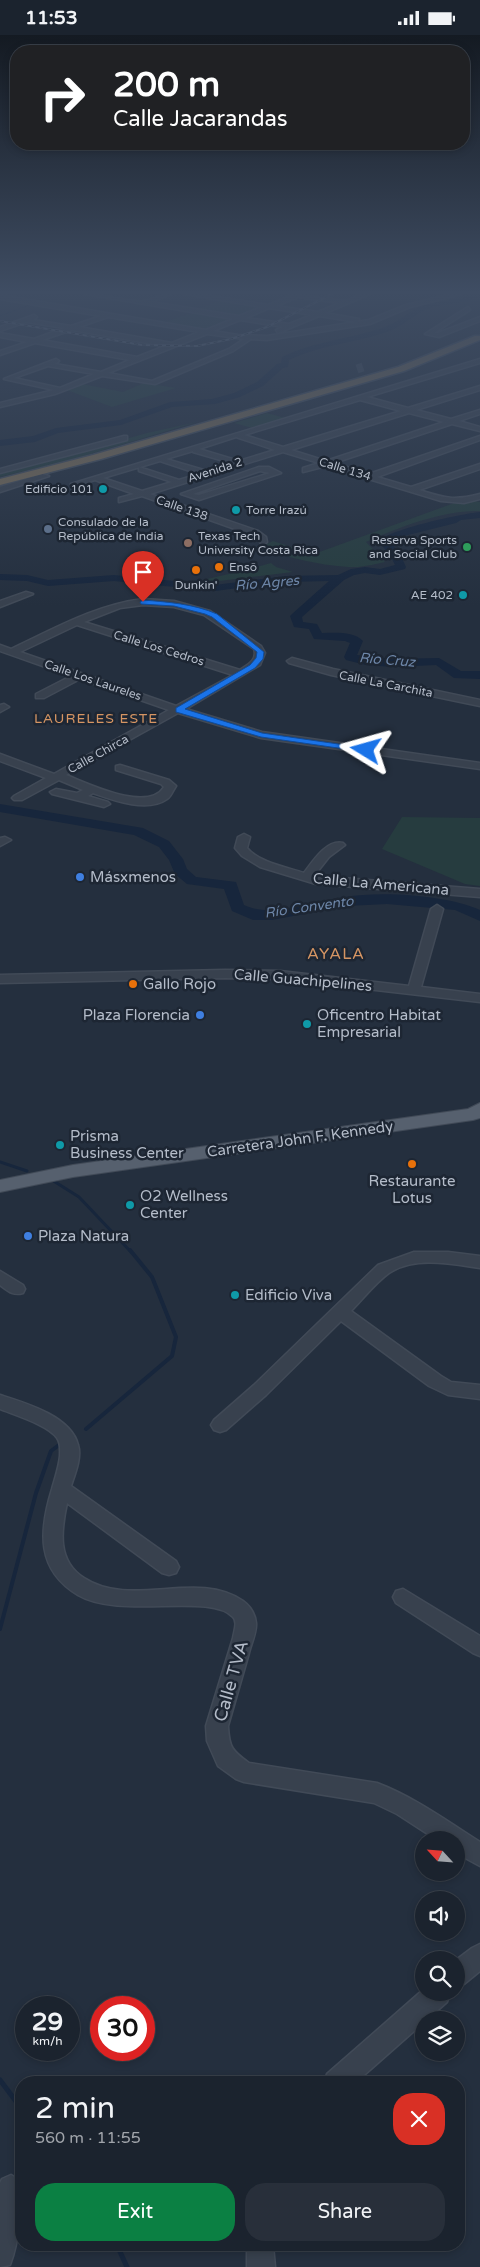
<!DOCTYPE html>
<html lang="en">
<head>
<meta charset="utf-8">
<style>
  body { margin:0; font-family:"Varela Round",sans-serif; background:#282f3a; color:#f1f3f6; height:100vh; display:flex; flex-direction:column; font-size:19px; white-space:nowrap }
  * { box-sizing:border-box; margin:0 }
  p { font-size:16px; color:#a0a4aa }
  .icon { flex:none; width:28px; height:28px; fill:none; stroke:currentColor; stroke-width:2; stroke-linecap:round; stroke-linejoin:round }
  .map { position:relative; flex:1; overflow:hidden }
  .side { position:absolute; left:15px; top:2041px; width:450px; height:175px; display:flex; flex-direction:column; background:#1b232e; border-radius:20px; box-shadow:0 2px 8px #0003,0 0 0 1px #39404a }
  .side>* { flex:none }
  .banner { position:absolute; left:10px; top:10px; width:460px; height:105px; border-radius:20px; box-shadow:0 2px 8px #0003,0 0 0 1px #39404a; background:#202124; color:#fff; overflow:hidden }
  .needle { width:32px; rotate:296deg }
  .buttons { position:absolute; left:415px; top:1796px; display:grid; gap:10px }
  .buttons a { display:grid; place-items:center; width:50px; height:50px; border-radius:50%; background:#1b232e; box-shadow:0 2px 8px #0003,0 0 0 1px #39404a; font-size:25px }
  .speed { position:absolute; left:15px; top:1961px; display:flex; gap:10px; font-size:25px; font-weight:700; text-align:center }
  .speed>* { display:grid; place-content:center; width:65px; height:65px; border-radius:50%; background:#1b232e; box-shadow:0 2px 8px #0003,0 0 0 1px #39404a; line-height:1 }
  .speed small { font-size:12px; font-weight:400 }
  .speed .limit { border:8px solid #d22; background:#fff; color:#111 }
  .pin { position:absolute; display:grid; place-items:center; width:42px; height:42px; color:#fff; margin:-51px -21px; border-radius:50% 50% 50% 0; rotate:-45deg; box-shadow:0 0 5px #0007 }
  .pin .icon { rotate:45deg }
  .me { position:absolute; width:55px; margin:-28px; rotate:278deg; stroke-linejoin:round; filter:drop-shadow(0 0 4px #0008) }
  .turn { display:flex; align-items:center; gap:18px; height:105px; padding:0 20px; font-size:22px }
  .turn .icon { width:65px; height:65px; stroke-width:2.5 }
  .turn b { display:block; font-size:35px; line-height:42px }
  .round { display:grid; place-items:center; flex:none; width:52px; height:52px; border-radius:20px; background:#282f3a }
  .head { display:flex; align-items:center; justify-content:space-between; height:85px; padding:0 20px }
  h1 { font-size:30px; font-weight:600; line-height:38px }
  .button { display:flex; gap:10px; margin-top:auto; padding:10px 20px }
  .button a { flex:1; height:58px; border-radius:20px; background:#0b8043; color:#fff; font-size:20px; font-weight:600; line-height:58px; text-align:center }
  .button a+a { background:#282f3a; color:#f1f3f6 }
  .status { display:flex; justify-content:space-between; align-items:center; height:35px; padding:0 25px; background:#1b232e; direction:ltr }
  .status svg { height:14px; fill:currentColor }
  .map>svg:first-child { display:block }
  .green { fill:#263c3f }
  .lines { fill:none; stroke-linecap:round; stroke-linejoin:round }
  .stream-far3 { stroke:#17263c; stroke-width:1 }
  .stream-far2 { stroke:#17263c; stroke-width:3 }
  .stream-far1 { stroke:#17263c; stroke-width:4 }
  .stream { stroke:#17263c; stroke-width:5 }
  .river { fill:#17263c; fill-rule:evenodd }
  .highway-tunnel { stroke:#3a4453; stroke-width:9; stroke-dasharray:9 5; stroke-linecap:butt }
  .minor-casing { stroke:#414a57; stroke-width:3 }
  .major-casing { stroke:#414a57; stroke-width:2 }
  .highway-casing { stroke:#434c59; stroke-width:3 }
  .minor { fill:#38414e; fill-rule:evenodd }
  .major { fill:#56606e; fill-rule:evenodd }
  .highway { fill:#746855; fill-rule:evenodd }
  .rail-casing { stroke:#5a6575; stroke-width:2 }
  .rail { stroke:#1d2633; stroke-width:1; stroke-dasharray:4; stroke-linecap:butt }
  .route { fill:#1a73e8; stroke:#114b97 }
  .culture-dot { fill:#0f9aa8; stroke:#1d2633; stroke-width:2 }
  .service-dot { fill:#5c6f8a; stroke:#1d2633; stroke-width:2 }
  .education-dot { fill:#8d6e63; stroke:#1d2633; stroke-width:2 }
  .leisure-dot { fill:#2e9e5b; stroke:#1d2633; stroke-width:2 }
  .food-dot { fill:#e8710a; stroke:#1d2633; stroke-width:2 }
  .shop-dot { fill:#3f7fe0; stroke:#1d2633; stroke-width:2 }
  .labels { text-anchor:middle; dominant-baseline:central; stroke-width:5; stroke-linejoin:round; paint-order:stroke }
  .far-street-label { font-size:12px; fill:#b4bcc9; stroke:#1d2633 }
  .far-poi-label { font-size:12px; fill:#b4bcc9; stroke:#1d2633; text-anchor:start }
  .far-water-label { font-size:14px; font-style:italic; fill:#6d86a8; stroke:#1d2633 }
  .far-neighbourhood-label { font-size:14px; letter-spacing:1px; fill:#d59563; stroke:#1d2633 }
  .poi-label { font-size:15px; fill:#b4bcc9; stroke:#1d2633; text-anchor:start }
  .street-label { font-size:15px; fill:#b4bcc9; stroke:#1d2633 }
  .neighbourhood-label { font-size:16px; letter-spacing:1px; fill:#d59563; stroke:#1d2633 }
  .near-street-label { font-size:18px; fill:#b4bcc9; stroke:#1d2633 }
</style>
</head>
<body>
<div class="status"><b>11:53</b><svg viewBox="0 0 49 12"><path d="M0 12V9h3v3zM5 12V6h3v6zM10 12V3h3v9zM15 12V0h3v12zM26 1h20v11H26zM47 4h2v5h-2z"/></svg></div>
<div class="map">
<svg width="480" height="2232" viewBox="0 0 480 2232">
  <rect width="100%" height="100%" fill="#242f3e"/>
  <path class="green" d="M221 265 266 272 238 283 193 276Z
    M191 278 231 284 204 295 163 288Z
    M144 348 176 353 112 372 67 355 82 349 123 357Z
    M267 378 285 383 252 393 234 388Z
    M197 387 67 426 0 442V439L147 398Z
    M475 466 480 467V476C444 475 399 492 366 507L385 527C376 529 367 531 358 532 330 533 285 522 258 513L273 506 314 519 457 467Z
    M271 528 276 532 293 537 211 547 207 544 246 535Z
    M402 782 480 783V851L465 849 382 814Z"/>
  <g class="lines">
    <path class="stream-far3" d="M0 281 32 269"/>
    <path class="stream-far2" d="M0 1127 27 1136
      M52 1145 79 1162 131 1217"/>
    <path class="stream-far1" d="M86 1394 172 1321 176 1302 152 1242 130 1215
      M0 1594 36 1458 51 1416 59 1410"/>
    <path class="stream" d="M0 2045 21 2073
      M117 2210 127 2232"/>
    <path class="river" d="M473 259H480V261C464 270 445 267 428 274 415 279 405 289 392 295 358 308 322 309 289 325L288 332 283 333 263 351 240 362 215 369 172 372 121 390 58 398 35 407 0 411V405L33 401 56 393 120 385 170 367 212 364 234 358 257 347 277 329 281 328 282 322C315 306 351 304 385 292 399 287 410 275 425 270 440 265 458 267 473 259Z
      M480 477V483L461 485 456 488 396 503 390 507 399 517 406 532 405 534 380 540 365 538 354 540 344 545 302 582 303 587 317 589 322 598C336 598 353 596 363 606L357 620 393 624 439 623 461 636H480V644L454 643 436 630 393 632 366 630 346 625 344 622 350 608 345 606 314 604 309 594 294 592 290 581 292 579 329 546 286 547 215 556 114 546 48 551 27 546 0 545V539L27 540 48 545 114 540 215 550 286 541 338 540 351 534 365 532 380 534 395 530 389 518 378 507C389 494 461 479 480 477Z
      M0 769 143 793 169 806 183 824 187 834 196 842 236 847 244 870C274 884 313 866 345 862 382 856 446 860 480 875V886L455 875 387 869 346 871 272 885H253L232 876 224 854 187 849 175 839 169 825 159 812 134 800 0 777Z"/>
    <path class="highway-tunnel" d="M357 334 363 332"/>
    <defs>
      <path id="minor" d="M85 259C103 259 131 268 144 266 154 265 161 259 171 259L151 267 239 281 262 272 185 259H198L268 270 291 261 289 259 346 266 362 259H370L325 278 359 284 357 287 319 281 278 298 276 295 283 292 240 285 213 296 238 300 267 301 369 285 406 270 452 259H462L410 272 370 289 267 305 251 304 233 316 155 349 102 341 55 359 0 372V368L54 355 4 344 56 324 59 326 55 329 101 337 130 325 35 308 0 320V316L27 307 0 302V298L34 304 64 293 26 287 0 296V292L34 280 37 282 33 285 71 291 101 281 0 264V260L206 295 233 284ZM298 262 340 268 318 277 276 271ZM269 273 312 280 289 289 246 283ZM108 282 199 297 172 308 79 292ZM72 295 165 311 137 322 42 305ZM207 299 244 304 229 314 152 346 108 338ZM48 331 94 339 60 353 14 343Z
        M468 272 470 275 434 298H438L480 282V286L439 302 425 299Z
        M480 324V328L367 362 408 373 480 351V355L416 375 451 384 480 375V379L459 386 480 392V396L452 389 334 428 369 439 480 401V405L377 442 411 452 480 429V434L419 455C445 463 453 466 480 459V464L464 468 441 466 326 431 303 437V433L319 428 283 417 150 459 258 496 266 502 267 507 263 510 252 500 142 461 119 467V463L134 459 95 445 75 451 71 449ZM360 365 401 376 283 412 244 400ZM409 378 444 387 326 426 291 415ZM236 402 275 415 239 426 199 414ZM193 416V417L231 428 207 436 166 424ZM160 426 199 439 179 445 139 432V436L172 447 142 456 103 443Z
        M124 401H127V405L0 438V434Z
        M259 432H269L281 438 199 465 181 459ZM260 436 270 438 199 460 193 459Z
        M42 439 49 441 0 457V452Z
        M26 557 33 559 0 572V566Z
        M143 564 174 566 210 576 261 611 265 618 260 630 186 674 262 697 480 728V734L261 703 178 678 66 740C89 749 148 778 164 752L161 749 116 735V731L120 730 169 745 176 751C173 755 171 762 167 764 147 778 113 765 93 758L88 761 108 767 110 769 104 772 52 759 50 757 56 754 77 758 83 755 59 745 22 765H14L12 763 14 761 46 743 0 726V719L54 739 169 675 80 644 44 663H36V659L71 641 0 616V610L11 614C54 594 95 570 143 564ZM143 570 174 572 204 580 254 614C258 625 247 630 240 635L84 587 120 573ZM77 590 233 640 176 671 20 617Z
        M292 623 333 634 480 665V671L331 640 289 628 287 626Z
        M4 669 9 672 0 677V670Z
        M244 799 250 802 247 813C260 828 286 832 304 838 313 826 327 804 343 808L345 810 329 822 314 841H317L480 854V862L316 849 260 832 242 821 235 813 238 802Z
        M5 802 11 805 0 811V803Z
        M437 870 443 874 421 952 480 959V967L280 944 225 943 0 948V940L225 935 280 936 409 951 431 874Z
        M414 1217H448L480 1221V1233C452 1229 415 1221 389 1238 375 1248 363 1264 351 1276L441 1341 451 1347 480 1350V1364L448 1360 429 1351 341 1286 266 1360 226 1395 220 1397 214 1395 211 1390 214 1385 254 1350 378 1230Z
        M0 1236 23 1250 25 1254 23 1258C13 1261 8 1256 0 1250Z
        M0 1360C25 1368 71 1381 78 1410 82 1422 75 1439 71 1451L176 1526 179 1532 176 1538 169 1540 162 1538 67 1468C61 1496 57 1526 84 1543 132 1574 197 1534 243 1566 250 1571 255 1579 256 1588 257 1597 251 1609 249 1618 242 1642 235 1667 228 1691 229 1712 232 1716 249 1728L377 1748C414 1762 447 1786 480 1807V1831L456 1818V1805H437L397 1779 374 1768 244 1747 236 1744 218 1731 207 1706 206 1691 233 1603C234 1596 238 1587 233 1582 210 1557 120 1585 78 1560 36 1535 39 1496 52 1454 55 1443 59 1432 60 1421 60 1415 61 1408 57 1403 48 1390 15 1380 0 1374Z
        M403 1554 480 1601V1621L473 1618 396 1568 393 1562 396 1556Z
        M480 1909V1936L464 1949 456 1953V1925L472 1913Z
        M424 1954V1958H450L447 1967 355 2048H324L327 2039Z
        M11 2140 21 2146C21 2173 20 2204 10 2230L0 2232V2148L2 2144Z
        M247 2210H273L275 2232H247Z"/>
      <path id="major" d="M480 1068V1083L473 1085 73 1142 0 1157V1145L73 1130 468 1074Z"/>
      <path id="highway" d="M475 301H480V305L404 336 101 424 0 450V444L93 420 398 332Z"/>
    </defs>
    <use href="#minor" class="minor-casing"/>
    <use href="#major" class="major-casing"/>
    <use href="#highway" class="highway-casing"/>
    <use href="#minor" class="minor"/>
    <use href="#major" class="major"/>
    <use href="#highway" class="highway"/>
    <defs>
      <path id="rail" d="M0 286 142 310 197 311 231 304 267 292 332 259"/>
    </defs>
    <use href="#rail" class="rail-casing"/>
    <use href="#rail" class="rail"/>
  </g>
  <linearGradient id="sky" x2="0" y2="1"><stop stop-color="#141a22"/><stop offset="0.45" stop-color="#3f4d63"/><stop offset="1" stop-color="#3f4d63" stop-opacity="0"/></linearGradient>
  <rect width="480" height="571" fill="url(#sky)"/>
  <path class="route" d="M143 565C168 567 194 569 217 579L264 617 263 624 255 633 185 674 262 698 366 713 370 715 366 717 261 702 176 677V673L250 630 256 623 257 617 212 582 205 579 174 571 141 569 140 567Z"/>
  <g class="culture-dot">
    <circle cx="103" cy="454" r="5"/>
    <circle cx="236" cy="475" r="5"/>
    <circle cx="463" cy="560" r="5"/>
    <circle cx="307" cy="989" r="5"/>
    <circle cx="60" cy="1110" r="5"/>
    <circle cx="130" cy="1170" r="5"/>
    <circle cx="235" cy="1260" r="5"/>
  </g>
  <circle class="service-dot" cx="48" cy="494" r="5"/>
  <circle class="education-dot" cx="188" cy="508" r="5"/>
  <circle class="leisure-dot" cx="467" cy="512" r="5"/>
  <g class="food-dot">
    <circle cx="219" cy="532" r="5"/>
    <circle cx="196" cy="535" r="5"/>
    <circle cx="133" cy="949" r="5"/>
    <circle cx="412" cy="1129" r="5"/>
  </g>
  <g class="shop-dot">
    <circle cx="80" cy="842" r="5"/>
    <circle cx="200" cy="980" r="5"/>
    <circle cx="28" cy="1201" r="5"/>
  </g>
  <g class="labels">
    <g class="far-street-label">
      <text transform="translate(345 434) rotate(17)">Calle 134</text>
      <text transform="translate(215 435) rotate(-18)">Avenida 2</text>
      <text transform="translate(182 473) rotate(19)">Calle 138</text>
      <text transform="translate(159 613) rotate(17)">Calle Los Cedros</text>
      <text transform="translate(93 645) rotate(19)">Calle Los Laureles</text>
      <text transform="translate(386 649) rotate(11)">Calle La Carchita</text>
      <text transform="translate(98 719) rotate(-29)">Calle Chirca</text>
    </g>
    <g class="far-poi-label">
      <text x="93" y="454" text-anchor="end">Edificio 101</text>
      <text x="246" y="475">Torre Irazú</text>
      <text x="58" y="487">Consulado de la<tspan x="58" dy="14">República de India</tspan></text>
      <text x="198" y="501">Texas Tech<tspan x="198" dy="14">University Costa Rica</tspan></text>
      <text x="457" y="505" text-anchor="end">Reserva Sports<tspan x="457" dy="14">and Social Club</tspan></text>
      <text x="229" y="532">Ensō</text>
      <text x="196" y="550" text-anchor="middle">Dunkin'</text>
      <text x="453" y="560" text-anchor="end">AE 402</text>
    </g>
    <g class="far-water-label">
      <text transform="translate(267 548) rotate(-5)">Río Agres</text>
      <text transform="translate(387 625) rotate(5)">Río Cruz</text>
      <text transform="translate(309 872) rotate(-8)">Río Convento</text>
    </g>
    <g class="far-neighbourhood-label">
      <text x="96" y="683">LAURELES ESTE</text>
    </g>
    <g class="poi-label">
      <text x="90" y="842">Másxmenos</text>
      <text x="143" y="949">Gallo Rojo</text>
      <text x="190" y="980" text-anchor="end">Plaza Florencia</text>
      <text x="317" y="980">Oficentro Habitat<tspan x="317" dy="17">Empresarial</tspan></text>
      <text x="70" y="1101">Prisma<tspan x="70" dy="17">Business Center</tspan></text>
      <text x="412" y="1146" text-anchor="middle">Restaurante<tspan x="412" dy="17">Lotus</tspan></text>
      <text x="140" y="1161">O2 Wellness<tspan x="140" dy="17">Center</tspan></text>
      <text x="38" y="1201">Plaza Natura</text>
      <text x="245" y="1260">Edificio Viva</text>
    </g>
    <g class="street-label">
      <text transform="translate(381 849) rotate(5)">Calle La Americana</text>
      <text transform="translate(303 945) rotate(5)">Calle Guachipelines</text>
      <text transform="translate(300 1104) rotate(-8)">Carretera John F. Kennedy</text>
    </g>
    <g class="neighbourhood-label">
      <text x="336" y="919">AYALA</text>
    </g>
    <g class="near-street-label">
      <text transform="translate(231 1646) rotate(-74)">Calle TVA</text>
    </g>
  </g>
</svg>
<div class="buttons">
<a><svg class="needle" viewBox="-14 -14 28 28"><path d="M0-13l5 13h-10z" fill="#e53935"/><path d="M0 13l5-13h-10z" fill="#a0a4aa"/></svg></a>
<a><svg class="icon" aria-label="sound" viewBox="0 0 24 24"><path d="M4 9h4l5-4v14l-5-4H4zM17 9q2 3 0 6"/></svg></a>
<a><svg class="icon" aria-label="search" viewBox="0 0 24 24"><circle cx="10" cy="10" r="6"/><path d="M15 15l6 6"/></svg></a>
<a><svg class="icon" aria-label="layers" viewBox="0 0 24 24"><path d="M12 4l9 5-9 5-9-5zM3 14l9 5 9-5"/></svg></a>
</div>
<div class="speed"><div>29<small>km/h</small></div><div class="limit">30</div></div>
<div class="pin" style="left:143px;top:567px;background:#d93025"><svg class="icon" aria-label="arrive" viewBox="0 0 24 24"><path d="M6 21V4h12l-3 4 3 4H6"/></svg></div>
<svg class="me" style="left:366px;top:715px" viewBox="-20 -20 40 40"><path d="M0-17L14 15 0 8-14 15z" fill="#1a73e8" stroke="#fff" stroke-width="4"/></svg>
<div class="banner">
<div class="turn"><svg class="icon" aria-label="right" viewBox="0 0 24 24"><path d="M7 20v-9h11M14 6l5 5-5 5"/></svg><div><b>200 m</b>Calle Jacarandas</div></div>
</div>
<section class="side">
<div class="head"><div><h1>2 min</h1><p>560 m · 11:55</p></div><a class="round" style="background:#d93025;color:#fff"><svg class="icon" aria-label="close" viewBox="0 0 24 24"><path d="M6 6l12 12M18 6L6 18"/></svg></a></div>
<div class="button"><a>Exit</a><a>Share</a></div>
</section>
</div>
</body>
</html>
